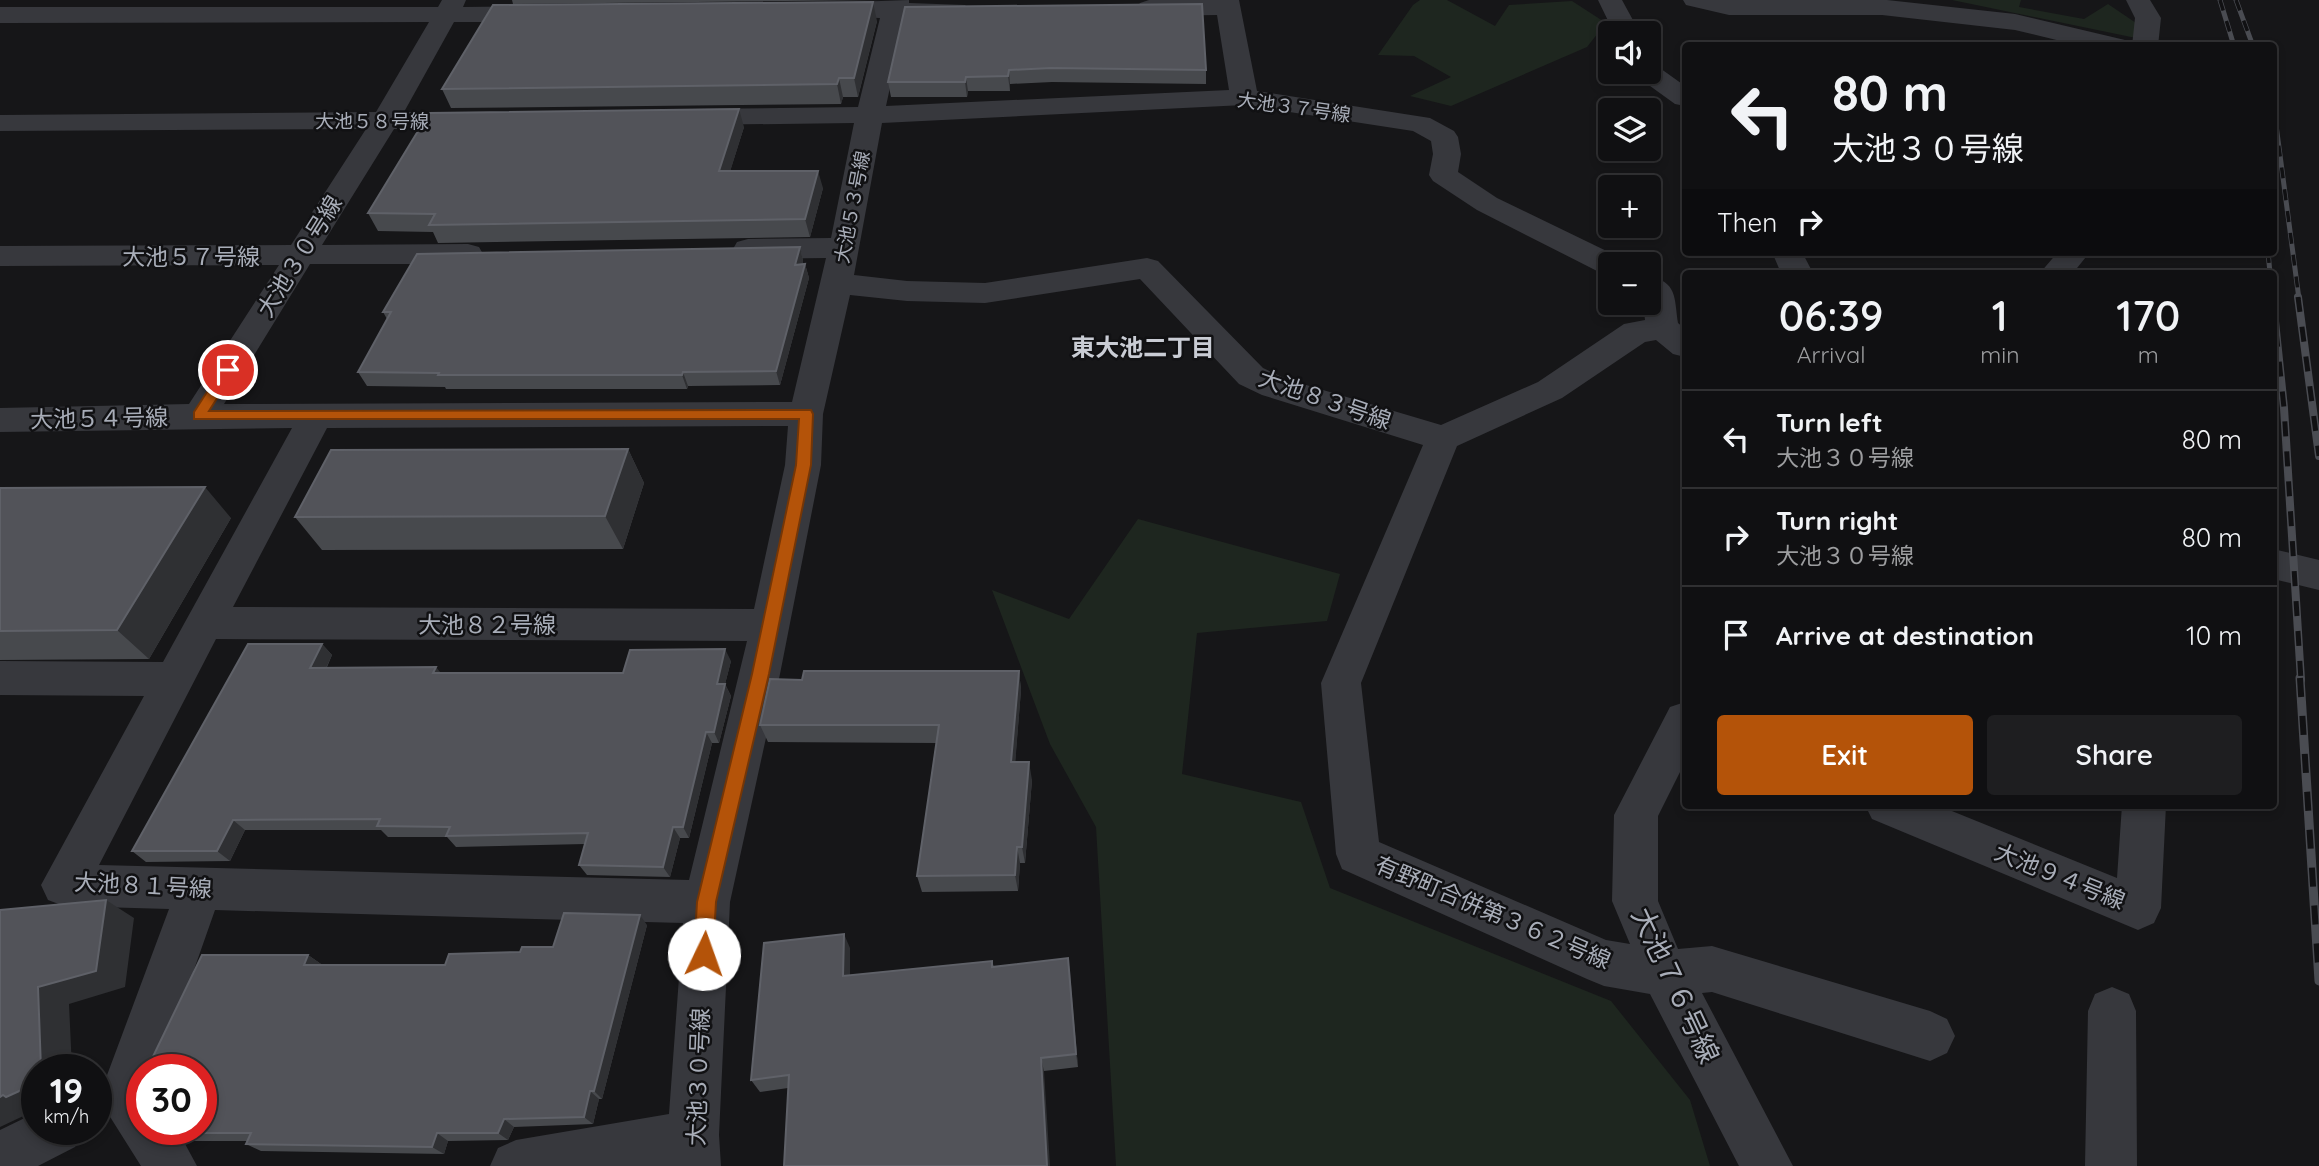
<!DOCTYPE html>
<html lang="en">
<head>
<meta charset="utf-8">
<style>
  body { margin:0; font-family:Quicksand,"Noto Sans JP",sans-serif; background:#1e1e20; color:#f1f3f6; height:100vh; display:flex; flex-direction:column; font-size:26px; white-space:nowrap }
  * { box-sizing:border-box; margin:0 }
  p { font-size:23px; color:#9c9d9f }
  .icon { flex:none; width:38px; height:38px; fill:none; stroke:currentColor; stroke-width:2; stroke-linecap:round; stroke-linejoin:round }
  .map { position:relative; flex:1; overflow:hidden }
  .drawer { position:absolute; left:1682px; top:270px; width:595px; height:539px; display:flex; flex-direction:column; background:#101012; border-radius:7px; box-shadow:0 4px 10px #0003,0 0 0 2px #303032 }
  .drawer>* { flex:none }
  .guide { position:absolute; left:1682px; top:42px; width:595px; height:214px; border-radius:7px; box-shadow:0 4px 10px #0003,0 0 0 2px #303032; background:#101012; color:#f1f3f6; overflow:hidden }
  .buttons { position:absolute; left:1598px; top:21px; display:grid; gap:14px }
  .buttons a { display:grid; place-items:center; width:63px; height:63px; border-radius:7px; background:#101012; box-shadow:0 4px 10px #0003,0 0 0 2px #303032; font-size:35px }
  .speed { position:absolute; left:21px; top:1054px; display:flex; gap:14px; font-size:35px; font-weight:700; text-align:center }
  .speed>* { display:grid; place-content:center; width:91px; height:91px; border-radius:50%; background:#101012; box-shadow:0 4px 10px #0003,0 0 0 2px #303032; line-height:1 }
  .speed small { font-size:18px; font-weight:400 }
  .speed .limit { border:10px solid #d22; background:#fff; color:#111 }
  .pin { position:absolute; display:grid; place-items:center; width:60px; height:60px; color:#fff; margin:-30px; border:4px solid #fff; border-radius:50%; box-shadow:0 2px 7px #0007 }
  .me { position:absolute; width:77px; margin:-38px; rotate:3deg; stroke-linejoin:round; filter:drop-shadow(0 0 5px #0008) }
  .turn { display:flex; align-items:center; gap:24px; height:147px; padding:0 35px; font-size:32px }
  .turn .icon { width:91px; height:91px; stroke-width:2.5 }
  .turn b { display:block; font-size:49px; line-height:60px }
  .then { display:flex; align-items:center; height:66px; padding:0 35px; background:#0003; gap:14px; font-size:26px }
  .eta { display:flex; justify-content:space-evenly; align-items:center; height:119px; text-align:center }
  .eta b { font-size:42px; font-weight:600; line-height:49px }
  .button { display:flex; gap:14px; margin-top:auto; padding:14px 35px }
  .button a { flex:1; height:80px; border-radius:7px; background:#b45309; color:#fff; font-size:28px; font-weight:600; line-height:80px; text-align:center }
  .button a+a { background:#1e1e20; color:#f1f3f6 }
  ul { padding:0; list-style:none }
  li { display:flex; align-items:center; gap:21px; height:98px; padding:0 35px; border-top:2px solid #303032 }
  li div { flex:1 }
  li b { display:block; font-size:26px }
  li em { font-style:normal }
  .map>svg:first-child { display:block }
  .green { fill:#1e261f }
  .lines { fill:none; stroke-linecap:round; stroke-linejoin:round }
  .minor { fill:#37383d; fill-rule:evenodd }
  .rail-far2-casing { stroke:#4a4c52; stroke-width:5 }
  .rail-far1-casing { stroke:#4a4c52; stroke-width:8 }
  .rail-casing { stroke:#4a4c52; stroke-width:9 }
  .rail-far2 { stroke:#111113; stroke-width:3.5; stroke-dasharray:11; stroke-linecap:butt }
  .rail-far1 { stroke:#111113; stroke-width:5; stroke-dasharray:15; stroke-linecap:butt }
  .rail { stroke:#111113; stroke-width:6; stroke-dasharray:19; stroke-linecap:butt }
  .wall { fill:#47494d }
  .shaded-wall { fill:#2f3033 }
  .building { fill:#525359; stroke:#5f6168; stroke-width:2 }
  .route { fill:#b45309; stroke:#753606; stroke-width:2 }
  .labels { text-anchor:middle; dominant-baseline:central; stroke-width:5; stroke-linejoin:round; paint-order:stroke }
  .far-street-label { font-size:19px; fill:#a8adb8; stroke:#111113 }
  .street-label { font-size:23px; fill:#a8adb8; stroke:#111113 }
  .neighbourhood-label { font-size:24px; font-weight:bold; fill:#c9ccd4; stroke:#111113 }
  .near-street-label { font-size:28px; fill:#a8adb8; stroke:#111113 }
</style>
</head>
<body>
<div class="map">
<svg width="2319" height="1166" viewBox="0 0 2319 1166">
  <rect width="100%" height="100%" fill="#161618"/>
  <path class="green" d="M1420 0H1447L1495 26 1509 5 1572 1 1606 23 1587 47 1451 106 1410 96 1451 77 1414 56 1378 55 1413 5Z
    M1952 0H2021L2019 7 2084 19 2108 4 2136 23V38Z
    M1138 519 1340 574 1327 621 1197 633 1182 774 1301 802 1330 888 1611 1001 1690 1100 1710 1166H1116L1096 827 1050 744 992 590 1069 619Z"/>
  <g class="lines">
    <path class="minor" d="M442 0H466L463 7 540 6 549 9 553 14 549 19 540 22H454L404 112H476L486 114 490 120 486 126 476 128 394 129 322 245 468 244 479 247 483 254 479 261 468 264H310L224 404 792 402 826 258 748 259 737 256 733 249 737 242 748 239 831 238 854 123 691 125 681 123 677 117 681 111 691 109 858 107 880 18 815 16 811 11 815 6 824 3 909 0V3L965 5 969 10 965 15 905 18 886 106 1229 90 1217 15 1149 16 1140 13 1136 8 1140 3 1149 0H1239L1257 91 1430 118 1454 131 1458 137 1461 154 1458 172 1497 198 1621 258 1625 264H1610V275L1599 272 1477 210 1433 181 1429 175 1433 154 1431 141 1413 131 1244 105 882 123 854 275 907 281 985 283 1147 258 1158 261 1263 368 1286 379 1441 425 1538 382 1624 324 1645 320 1643 303H1648V275C1678 283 1674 297 1678 323L1685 329V357L1673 354 1656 340 1645 342 1562 398 1457 446 1361 683 1379 842 1606 940 1630 944 1612 901 1614 815 1670 707 1685 702V762L1658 816V901L1678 949 1712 946 1930 1011 1947 1019 1955 1036 1947 1053 1930 1061 1712 992 1702 993 1793 1166H1739L1650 994 1604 986 1587 979 1342 869 1336 854 1321 683 1423 445 1262 395 1239 384 1140 279 985 303 907 301 850 295 823 414 821 465 780 674 730 902 719 1135 721 1166H490L498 1148 516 1140 669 1114 683 923 215 910 159 1069H142V1129H177L197 1166H141L107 1112 100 1094 169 909 64 906 48 900 41 885 144 696 0 695V661L163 662 292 428 0 432V408L189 404 279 265 0 266V246L291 245 366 129 0 131V115L376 112 429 22 0 23V7H438ZM788 426 785 465 754 609 233 607 327 428ZM216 639 747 641 689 880 99 865Z
      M1598 0H1622L1640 33H1614Z
      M1683 0H1887L2015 14 2125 40 2129 46H2081L2015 30 1882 15H1729L1686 5Z
      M2126 0H2150L2161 18 2158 46H2132L2135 18Z
      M1648 64 1657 66 1685 86V106L1675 104 1639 78 1635 72H1648Z
      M1772 252H1802L1813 273H1781Z
      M2058 252H2090L2073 273H2040Z
      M2273 549 2319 560V590L2273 579Z
      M1865 805H1937L2117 878 2122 805H2166L2161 908 2154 923 2138 930 1872 819Z
      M2112 987 2129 994 2136 1011 2137 1166H2085L2088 1011 2095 994Z
      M37 1112V1129H83L75 1147 38 1166H0V1130Z"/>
    <defs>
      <path id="rail-far2" d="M2220 0 2234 46
        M2236 0 2253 46
        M2273 102 2299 299
        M2268 252 2270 273"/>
      <path id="rail-far1" d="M2298 297 2319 456
        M2273 302 2284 408 2301 680"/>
      <path id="rail" d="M2300 678 2319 981"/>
    </defs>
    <use href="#rail-far2" class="rail-far2-casing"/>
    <use href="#rail-far1" class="rail-far1-casing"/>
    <use href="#rail" class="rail-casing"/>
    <use href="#rail-far2" class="rail-far2"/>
    <use href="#rail-far1" class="rail-far1"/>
    <use href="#rail" class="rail"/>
  </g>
  <path class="wall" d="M512 0H882L513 4Z
    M905 7 1206 70V84L1052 82 1010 84V91H968L967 97H891L888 82Z
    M877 21 858 97H843L841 104 451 108 442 89Z
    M744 127 730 171 823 188 810 237 438 243 433 232 378 231 368 213Z
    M800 247 803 261 802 265 805 264 809 278 780 385 688 386 687 389H446L445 387 367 386 358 372 387 319 383 312Z
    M628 449 644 483 623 549 322 550 295 517Z
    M0 488 231 518 149 659 0 660Z
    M322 644 332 655 327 667 441 673H623L731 661 725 684 731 696 719 743H712L689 838H680L670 877 587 875 579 865 585 844 456 847 447 837H388L381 830H245L230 861 146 862 132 851Z
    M1019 671 1021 690 1015 762 1032 780 1025 863H1020L1018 891 922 892 917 876 936 743 768 742 760 725 802 680Z
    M647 925 602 1099H599L593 1124 514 1127 508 1140 448 1141 444 1154 261 1151 246 1144 248 1141H186L171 1133 308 955 321 964 320 965H445L553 947Z
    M850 948V976L992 961 994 967 1068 958 1078 1067 1044 1071 788 1088 760 1092 751 1080Z"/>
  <path class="shaded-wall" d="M873 2 877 21 858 97 854 78Z
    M1009 70 1010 84V91L1008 76Z
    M966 77 968 91 967 97 965 82Z
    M839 78 843 97 841 104 837 84Z
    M739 109 744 127 725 188 719 171Z
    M818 171 823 188 810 237 805 219Z
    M800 247 803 261 799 279 795 265Z
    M805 264 809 278 780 385 776 371Z
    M683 372 688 386 687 389 682 375Z
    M628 449 644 483 623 549 605 516Z
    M205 487 231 518 149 659 117 630Z
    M322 644 332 655 321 679 310 668Z
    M725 649 731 661 722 696 717 684Z
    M436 667 445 678 433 673Z
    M1019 671 1021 690 1014 779 1011 762Z
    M725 684 731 696 719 743 714 732Z
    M706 732 712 743 689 838 683 827Z
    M1029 762 1032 780 1025 863 1022 847Z
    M233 820 245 830 230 861 217 851Z
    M673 827 680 838 670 877 663 867Z
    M1017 847 1020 863 1018 891 1015 875Z
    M106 900 134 918 125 987 69 1004 72 1069H41L38 987Z
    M640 915 647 925 602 1099 594 1091Z
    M844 934 850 948V990L843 976Z
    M308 955 321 964 316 975 304 965Z
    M1068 958 1070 972 1078 1067 1076 1054Z
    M1041 1058 1044 1071 1050 1166H1047Z
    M37 1083V1110L6 1097Z
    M590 1091 599 1099 593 1124 584 1117Z
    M3 1095 36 1110 0 1127V1097Z
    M504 1119 514 1127 508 1140 498 1133Z
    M437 1133 448 1141 444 1154 432 1147Z"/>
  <path class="building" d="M873 2 854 78H839L837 84 442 89 493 5Z
    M1202 4 1206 70 1051 68 1009 70 1008 76 966 77 965 82H888L905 7Z
    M739 109 719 171H818L805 219 429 225 435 214 368 213 429 113Z
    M800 247 795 265 805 264 776 371 683 372 682 375H438L439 373 358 372 391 312H383L417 254Z
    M628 449 605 516 295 517 331 450Z
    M205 487 117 630 0 631V488Z
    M248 644H322L310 668 436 667 433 673H623L630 650 725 649 717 684H725L714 732H706L683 827H673L663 867 579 865 588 833 446 836 450 827 377 826 380 819 233 820 217 851H132Z
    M804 671H1019L1011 762H1029L1022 847H1017L1015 875 917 876 939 725H760L770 679 802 680Z
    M106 900 96 971 38 987 41 1069H37V1083L6 1097 3 1095 0 1097V910Z
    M564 913 640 915 594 1091H590L584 1117 504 1119 498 1133H437L432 1147 246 1144 251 1133H171L173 1129H201V1069H147L202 955H308L304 965H445L449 954 520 952 522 947H553Z
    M844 934 843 976 992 961V967L1068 958 1076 1054 1041 1058 1047 1166H784L789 1075 751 1080 764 943Z"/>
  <path class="route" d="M228 365 235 370 209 411 811 410 813 414 811 465 769 674 716 902 713 954 711 960 704 963 697 960 694 954 697 902 752 674 796 465 799 419H194V412L223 367Z"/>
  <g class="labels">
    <g class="far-street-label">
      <text transform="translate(1294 107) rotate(8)">大池３７号線</text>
      <text x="372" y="121">大池５８号線</text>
      <text transform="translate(852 207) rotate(-79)">大池５３号線</text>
    </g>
    <g class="street-label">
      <text x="191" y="256">大池５７号線</text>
      <text transform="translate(299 256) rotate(-58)">大池３０号線</text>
      <text transform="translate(1325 399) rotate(19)">大池８３号線</text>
      <text transform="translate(99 418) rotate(-1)">大池５４号線</text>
      <text x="487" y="624">大池８２号線</text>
      <text transform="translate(2060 876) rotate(22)">大池９４号線</text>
      <text transform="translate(143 885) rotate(3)">大池８１号線</text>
      <text transform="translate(1493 912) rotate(23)">有野町合併第３６２号線</text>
      <text transform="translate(698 1077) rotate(-88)">大池３０号線</text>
    </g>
    <g class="neighbourhood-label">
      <text x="1143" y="347">東大池二丁目</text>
    </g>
    <g class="near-street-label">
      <text transform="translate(1676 985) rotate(65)">大池７６号線</text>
    </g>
  </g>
</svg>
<div class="buttons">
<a><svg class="icon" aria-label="sound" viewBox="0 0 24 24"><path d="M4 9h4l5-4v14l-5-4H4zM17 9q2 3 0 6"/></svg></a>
<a><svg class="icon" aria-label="layers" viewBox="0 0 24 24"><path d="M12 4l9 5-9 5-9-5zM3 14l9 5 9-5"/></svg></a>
<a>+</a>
<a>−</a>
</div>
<div class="speed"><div>19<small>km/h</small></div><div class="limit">30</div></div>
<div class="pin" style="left:228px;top:370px;background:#d93025"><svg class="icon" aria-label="arrive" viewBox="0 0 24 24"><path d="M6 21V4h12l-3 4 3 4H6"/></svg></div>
<svg class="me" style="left:704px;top:954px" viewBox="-20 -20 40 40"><circle r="19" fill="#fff"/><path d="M0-13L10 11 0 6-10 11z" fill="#b45309"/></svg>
<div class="guide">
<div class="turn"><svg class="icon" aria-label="left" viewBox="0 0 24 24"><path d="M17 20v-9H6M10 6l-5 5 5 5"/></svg><div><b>80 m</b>大池３０号線</div></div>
<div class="then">Then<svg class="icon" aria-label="right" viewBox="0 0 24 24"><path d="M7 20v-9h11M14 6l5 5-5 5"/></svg></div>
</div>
<section class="drawer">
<div class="eta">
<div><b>06:39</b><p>Arrival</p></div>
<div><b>1</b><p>min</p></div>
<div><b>170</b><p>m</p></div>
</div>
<ul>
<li><svg class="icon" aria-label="left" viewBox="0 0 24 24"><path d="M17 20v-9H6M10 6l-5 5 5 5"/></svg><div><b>Turn left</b><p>大池３０号線</p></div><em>80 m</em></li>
<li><svg class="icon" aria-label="right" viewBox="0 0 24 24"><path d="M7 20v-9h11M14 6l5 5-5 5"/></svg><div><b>Turn right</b><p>大池３０号線</p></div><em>80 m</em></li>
<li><svg class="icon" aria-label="arrive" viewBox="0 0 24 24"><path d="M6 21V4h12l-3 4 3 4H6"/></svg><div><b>Arrive at destination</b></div><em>10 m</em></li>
</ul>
<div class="button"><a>Exit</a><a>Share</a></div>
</section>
</div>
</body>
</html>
